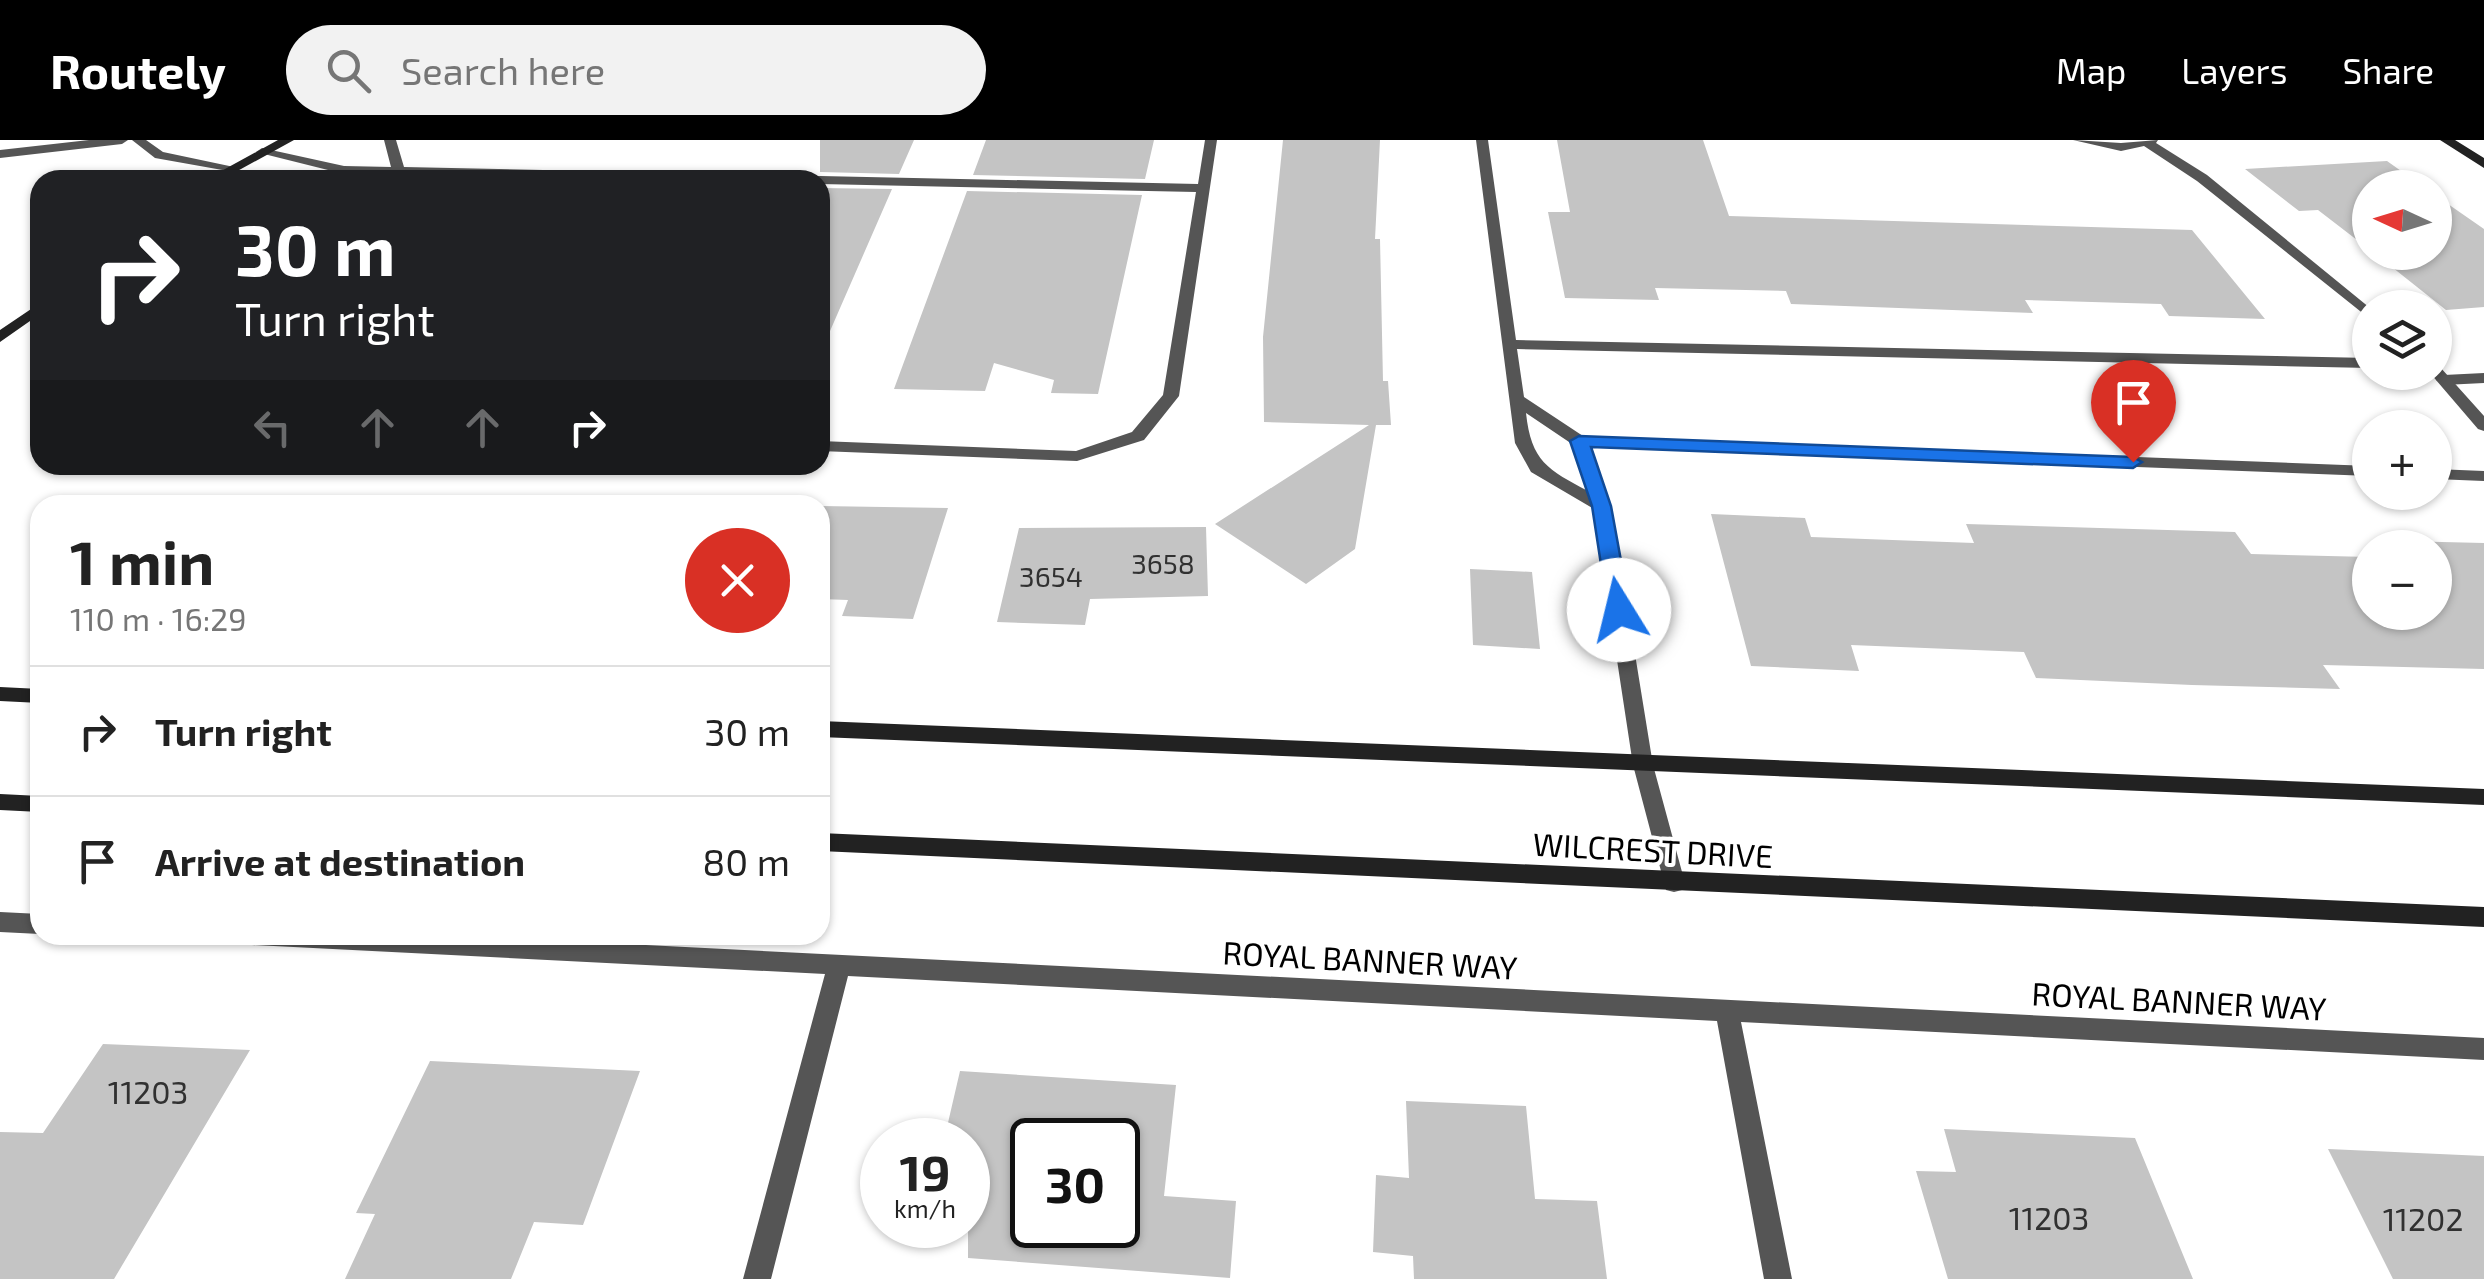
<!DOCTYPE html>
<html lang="en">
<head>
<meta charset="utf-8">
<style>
  body { margin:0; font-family:"Exo 2",sans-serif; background:#f2f2f2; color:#222; height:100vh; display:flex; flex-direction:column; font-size:38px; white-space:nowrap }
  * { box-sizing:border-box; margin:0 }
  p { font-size:32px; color:#767676 }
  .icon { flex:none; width:55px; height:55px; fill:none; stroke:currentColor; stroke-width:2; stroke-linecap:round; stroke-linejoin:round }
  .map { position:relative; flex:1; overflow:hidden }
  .sheet { position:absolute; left:30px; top:355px; width:800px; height:450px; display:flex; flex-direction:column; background:#fff; border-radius:30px; box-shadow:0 2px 8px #0004 }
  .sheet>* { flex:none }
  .hud { position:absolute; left:30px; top:30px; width:800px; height:305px; border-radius:30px; box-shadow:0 2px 8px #0004; background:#202124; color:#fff; overflow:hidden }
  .needle { width:65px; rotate:274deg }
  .controls { position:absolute; left:2352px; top:30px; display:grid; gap:20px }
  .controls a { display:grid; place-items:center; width:100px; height:100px; border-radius:50%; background:#fff; box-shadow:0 2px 8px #0004; font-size:50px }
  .speed { position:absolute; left:860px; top:978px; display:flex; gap:20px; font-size:50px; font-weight:700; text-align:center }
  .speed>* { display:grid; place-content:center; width:130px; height:130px; border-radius:50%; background:#fff; box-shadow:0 2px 8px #0004; line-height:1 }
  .speed small { font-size:25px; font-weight:400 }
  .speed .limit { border:5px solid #111; border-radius:15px; background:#fff; color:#111 }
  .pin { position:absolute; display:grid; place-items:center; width:85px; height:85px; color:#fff; margin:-102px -42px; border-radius:50% 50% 50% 0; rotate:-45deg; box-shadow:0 0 10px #0007 }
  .pin .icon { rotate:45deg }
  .me { position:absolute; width:110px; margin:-55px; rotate:351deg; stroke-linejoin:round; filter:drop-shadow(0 0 8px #0008) }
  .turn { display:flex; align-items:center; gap:35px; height:210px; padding:0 40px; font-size:45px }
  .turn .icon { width:130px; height:130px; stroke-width:2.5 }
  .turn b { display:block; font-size:70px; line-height:85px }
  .lanes { display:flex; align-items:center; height:95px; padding:0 40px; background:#0003; justify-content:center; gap:50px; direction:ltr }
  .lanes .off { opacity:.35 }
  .round { display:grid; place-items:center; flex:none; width:105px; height:105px; border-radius:52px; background:#f2f2f2 }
  .head { display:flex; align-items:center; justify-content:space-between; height:170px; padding:0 40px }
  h1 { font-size:60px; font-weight:700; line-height:75px }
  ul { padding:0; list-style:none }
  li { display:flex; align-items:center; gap:30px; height:130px; padding:0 40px; border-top:2px solid #e0e0e0 }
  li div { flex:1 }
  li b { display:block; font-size:38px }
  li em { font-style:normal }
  header { display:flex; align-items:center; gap:60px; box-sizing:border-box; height:140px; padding:0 50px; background:#000; color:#fff }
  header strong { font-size:48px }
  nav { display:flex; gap:55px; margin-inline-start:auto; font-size:35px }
  .search { width:700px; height:90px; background:#f2f2f2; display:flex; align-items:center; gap:25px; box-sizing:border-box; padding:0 35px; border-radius:55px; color:#767676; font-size:38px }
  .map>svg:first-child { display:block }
  .building { fill:#c4c4c4; fill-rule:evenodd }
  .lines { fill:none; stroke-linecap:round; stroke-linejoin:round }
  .lane { fill:#555; fill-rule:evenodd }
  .street { fill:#555; fill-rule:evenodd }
  .secondary { fill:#222; fill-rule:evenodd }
  .route { fill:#1a73e8; stroke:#114b97; stroke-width:2.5 }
  .labels { text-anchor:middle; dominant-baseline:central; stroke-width:8; stroke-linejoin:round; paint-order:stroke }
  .number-label { font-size:28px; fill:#313131 }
  .street-label { font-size:32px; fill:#000; stroke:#fff }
  .near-number-label { font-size:32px; fill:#313131 }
</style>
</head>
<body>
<header>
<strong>Routely</strong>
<div class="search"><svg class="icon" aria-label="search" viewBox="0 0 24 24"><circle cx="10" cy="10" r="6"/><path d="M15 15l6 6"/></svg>Search here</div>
<nav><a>Map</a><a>Layers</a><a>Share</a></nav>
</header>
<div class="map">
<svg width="2484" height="1139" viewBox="0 0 2484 1139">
  <rect width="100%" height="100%" fill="#fff"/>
  <path class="building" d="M820 0H914L899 34 820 32Z
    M986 0H1154L1145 39 973 35Z
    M1283 0H1380L1375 99H1380L1383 241H1388L1391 285H1376L1355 409 1306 444 1215 384 1369 285 1264 282 1263 197Z
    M1557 0H1703L1729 76 2192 90 2265 179 2169 176 2161 164 2025 160 2033 173 1791 164 1786 151 1655 148 1659 160 1565 158 1548 72H1570Z
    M2387 21 2425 48H2370V110L2318 70 2299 71 2245 29Z
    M820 48 892 49 820 214Z
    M967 51 1142 55 1098 254 1051 253 1054 240 994 223 985 251 894 249Z
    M2435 55 2484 89V167L2446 170 2373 112H2435Z
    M820 366 948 368 913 479 842 476 848 460 820 459Z
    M1711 374 1805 378 1811 397 1974 403 1966 384 2235 392 2251 414 2370 417V472H2435V408H2406L2400 401 2484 403V529L2323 525 2340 549 2192 545 2036 538 2024 512 1851 505 1859 531 1751 526Z
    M1206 387 1208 456 1090 459 1085 485 997 482 1019 388Z
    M1470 429 1532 432 1540 509 1473 505Z
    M103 904 250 910 114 1139H0V992L43 993Z
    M430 921 640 931 583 1085 534 1082 511 1139H345L375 1074 356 1073Z
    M960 931 1176 945 1164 1056 1236 1061 1230 1138 968 1118V1000H944ZM1032 1000H1118V1085H1032Z
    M1406 961 1526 966 1535 1059 1597 1061 1607 1139H1414L1413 1116 1373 1112 1376 1035 1409 1038Z
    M1944 989 2135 998 2193 1139H1948L1916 1031 1956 1032Z
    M2328 1009 2484 1016V1139H2393Z"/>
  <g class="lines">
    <path class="lane" d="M89 0H128L122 4 0 18V10Z
      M132 0H146L163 12 234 27 228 31 155 18Z
      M2484 233V243L2444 245 2436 240 2444 235Z"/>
    <path class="street" d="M384 0H396L404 27 1198 44 1205 0H1217L1179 256 1144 300 1077 321 820 311V301L1076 311 1132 292 1163 255 1196 52 820 44V40L344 34 256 12 262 8 344 26 391 27Z
      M1476 0H1488L1516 200 2370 218V228L1517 209 1524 257 1583 296 2370 326V336L1589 306 1611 366 1653 625 1685 743 1682 750 1674 752 1666 750 1633 625 1594 369 1531 332 1515 303ZM1526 273 1572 304 1588 351C1548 330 1531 321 1526 273Z
      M2073 0 2121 3 2158 0 2156 3 2207 35 2370 168V179L2197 41 2144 6 2121 11Z
      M2435 225 2440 227 2484 276V291L2478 289 2430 233 2435 232Z
      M2435 329 2484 331V341L2435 339Z
      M0 772 40 774V794L0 792Z
      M241 795H447L2484 898V920L1741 882 1792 1139H1764L1717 881 848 836 771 1139H743L825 834 252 805 244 802Z"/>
    <path class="secondary" d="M278 0H294L221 40H205Z
      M2440 0H2455L2484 18V28Z
      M40 163V174L0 202V190Z
      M0 547 40 549V563L0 561Z
      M820 581 2484 649V665L820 597Z
      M0 654 40 656V672L0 670Z
      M820 693 2484 767V787L820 711Z"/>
  </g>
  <path class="route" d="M1579 296 2133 317 2142 322 2133 328 1591 307 1611 366 1630 470 1619 478 1608 470 1592 366 1570 301Z"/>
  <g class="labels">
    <g class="number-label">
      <text x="1163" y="423">3658</text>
      <text x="1051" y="436">3654</text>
    </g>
    <g class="street-label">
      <text transform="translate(1653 709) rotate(3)">WILCREST DRIVE</text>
      <text transform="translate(1370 819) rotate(3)">ROYAL BANNER WAY</text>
      <text transform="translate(2179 860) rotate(3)">ROYAL BANNER WAY</text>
    </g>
    <g class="near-number-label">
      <text x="148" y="951">11203</text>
      <text x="2049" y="1077">11203</text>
      <text x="2423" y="1078">11202</text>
    </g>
  </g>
</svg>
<div class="controls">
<a><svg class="needle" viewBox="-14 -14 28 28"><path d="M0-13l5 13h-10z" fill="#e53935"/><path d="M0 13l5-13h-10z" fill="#767676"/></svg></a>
<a><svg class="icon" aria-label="layers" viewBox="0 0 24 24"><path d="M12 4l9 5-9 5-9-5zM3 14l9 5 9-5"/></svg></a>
<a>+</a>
<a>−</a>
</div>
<div class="speed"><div>19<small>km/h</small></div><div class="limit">30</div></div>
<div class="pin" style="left:2133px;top:322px;background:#d93025"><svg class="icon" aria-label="arrive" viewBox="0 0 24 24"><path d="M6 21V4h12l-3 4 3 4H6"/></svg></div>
<svg class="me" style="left:1619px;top:470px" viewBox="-20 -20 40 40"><circle r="19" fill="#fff"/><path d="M0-13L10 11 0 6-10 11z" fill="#1a73e8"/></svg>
<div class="hud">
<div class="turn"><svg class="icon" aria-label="right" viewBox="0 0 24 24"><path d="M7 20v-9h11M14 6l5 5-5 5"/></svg><div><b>30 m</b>Turn right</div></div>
<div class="lanes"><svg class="icon off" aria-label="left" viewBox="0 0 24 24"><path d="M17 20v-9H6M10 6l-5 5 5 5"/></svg><svg class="icon off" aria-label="ahead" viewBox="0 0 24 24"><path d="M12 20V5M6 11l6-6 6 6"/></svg><svg class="icon off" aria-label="ahead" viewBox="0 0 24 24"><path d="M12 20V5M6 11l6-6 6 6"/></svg><svg class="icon" aria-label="right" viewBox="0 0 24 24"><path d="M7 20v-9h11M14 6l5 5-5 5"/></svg></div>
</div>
<section class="sheet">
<div class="head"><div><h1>1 min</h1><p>110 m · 16:29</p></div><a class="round" style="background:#d93025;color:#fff"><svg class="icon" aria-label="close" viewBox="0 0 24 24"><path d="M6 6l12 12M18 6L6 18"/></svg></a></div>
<ul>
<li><svg class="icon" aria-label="right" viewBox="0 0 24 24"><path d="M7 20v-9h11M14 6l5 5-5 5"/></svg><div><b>Turn right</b></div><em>30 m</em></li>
<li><svg class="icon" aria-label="arrive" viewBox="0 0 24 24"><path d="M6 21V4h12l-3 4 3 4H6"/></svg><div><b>Arrive at destination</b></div><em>80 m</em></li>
</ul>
</section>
</div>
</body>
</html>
